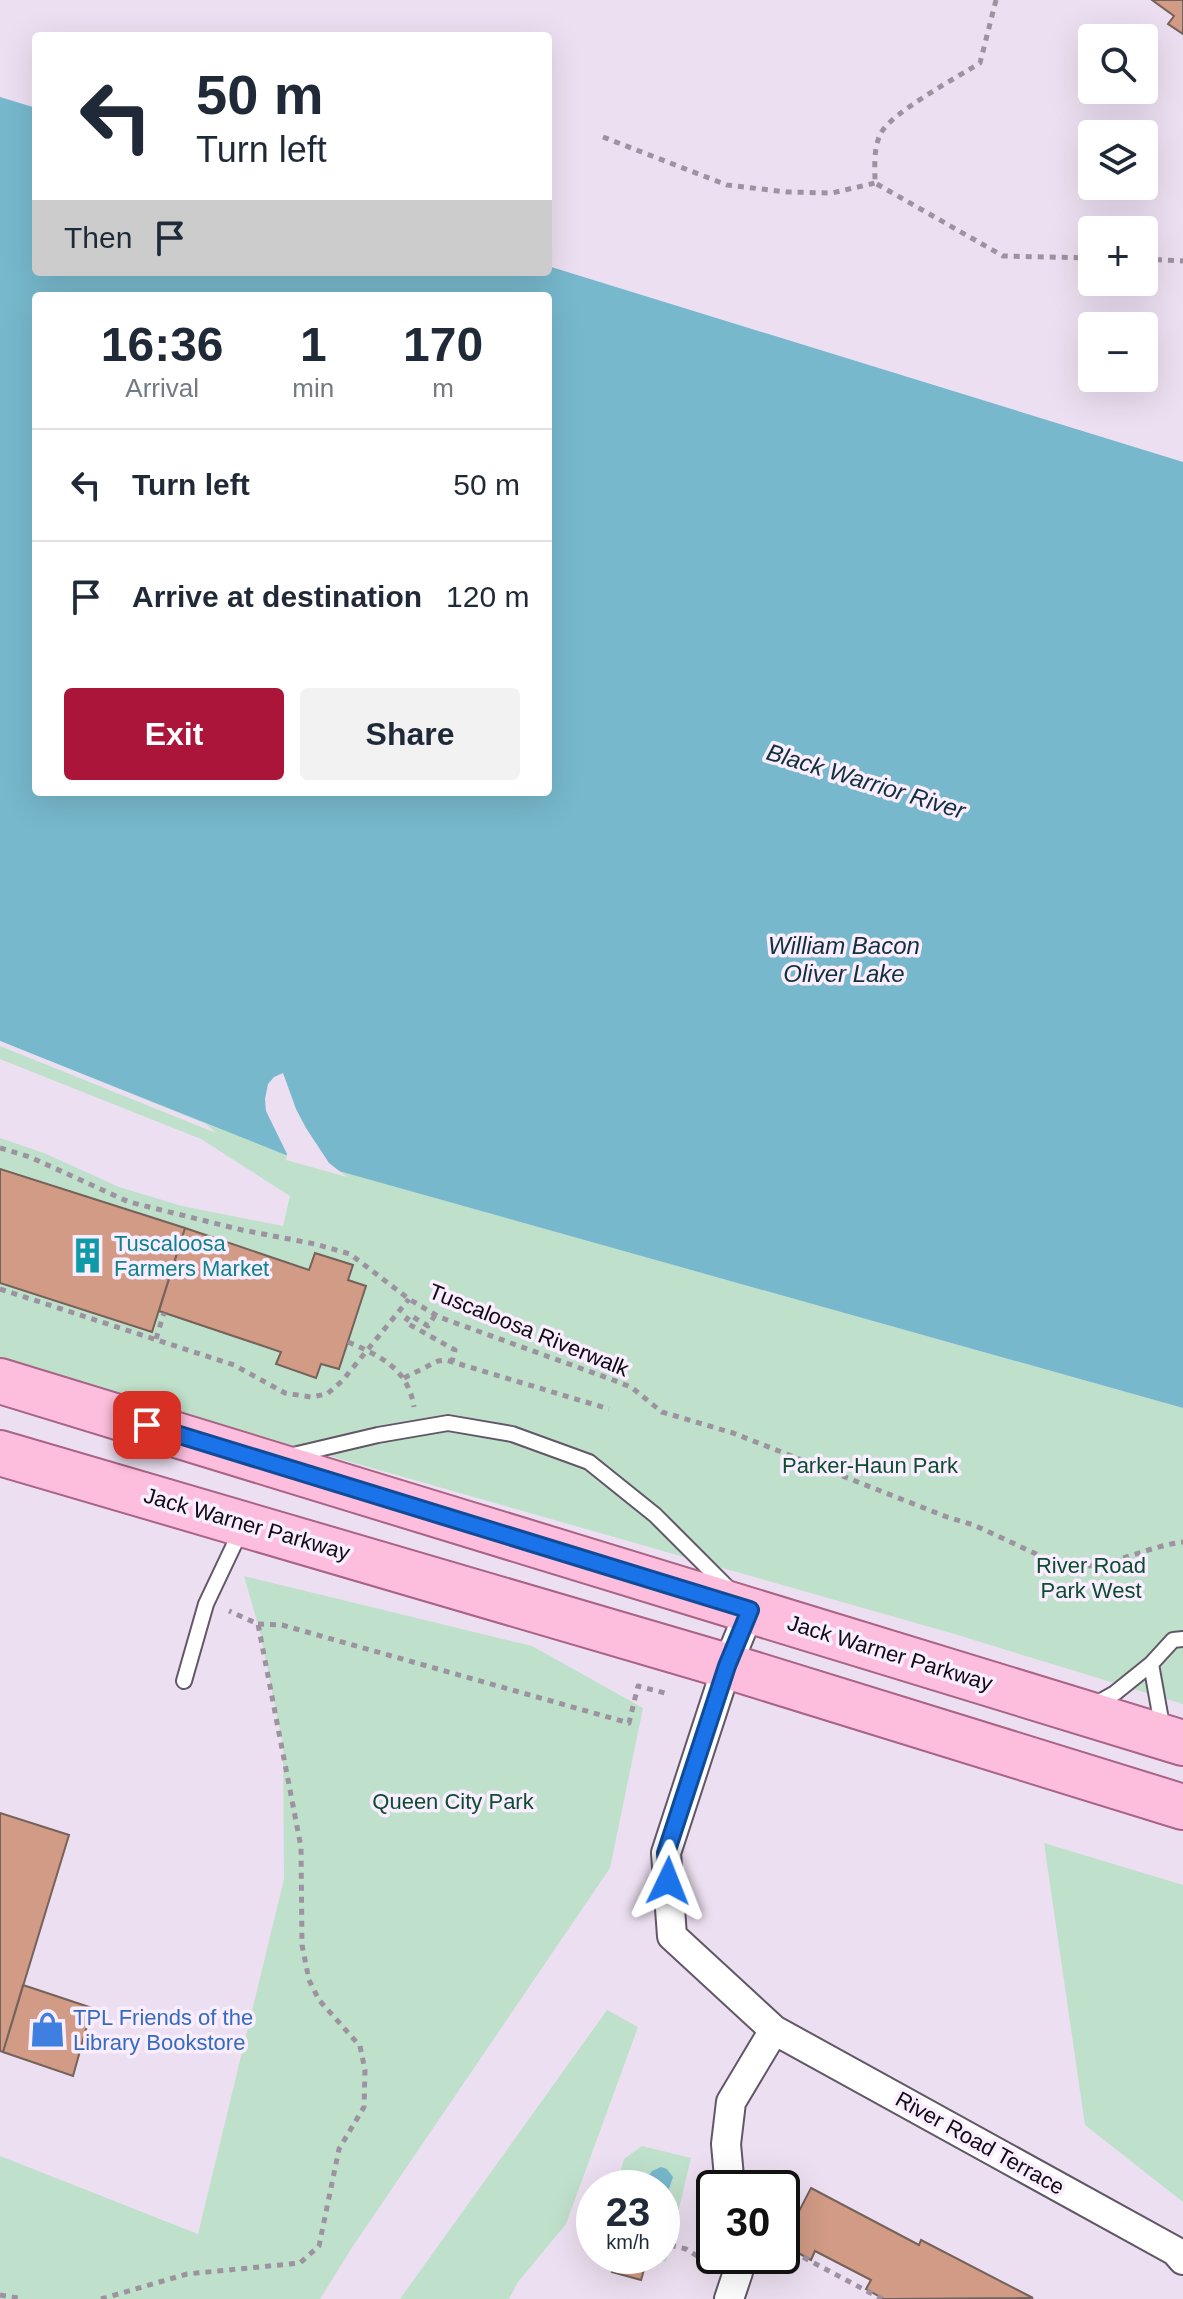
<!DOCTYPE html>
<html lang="en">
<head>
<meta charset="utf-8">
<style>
  body { margin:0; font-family:Helvetica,sans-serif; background:#f2f2f3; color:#1f2937; height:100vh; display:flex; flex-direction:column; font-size:30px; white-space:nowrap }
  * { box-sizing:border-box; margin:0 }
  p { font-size:26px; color:#747a83 }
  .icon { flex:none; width:44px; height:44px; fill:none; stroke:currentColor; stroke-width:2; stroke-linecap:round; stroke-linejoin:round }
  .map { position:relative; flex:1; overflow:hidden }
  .side { position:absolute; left:32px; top:292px; width:520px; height:504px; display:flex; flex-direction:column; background:#fff; border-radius:8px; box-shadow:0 8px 32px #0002 }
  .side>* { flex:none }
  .banner { position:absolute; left:32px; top:32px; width:520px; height:244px; border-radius:8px; box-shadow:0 8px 32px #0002; background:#fff; color:#1f2937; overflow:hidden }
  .buttons { position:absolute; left:1078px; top:24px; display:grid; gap:16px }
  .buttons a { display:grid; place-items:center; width:80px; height:80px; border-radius:8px; background:#fff; box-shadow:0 8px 32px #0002; font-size:40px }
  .speed { position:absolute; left:576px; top:2170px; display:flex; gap:16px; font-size:40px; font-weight:700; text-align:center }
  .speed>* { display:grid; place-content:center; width:104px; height:104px; border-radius:50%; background:#fff; box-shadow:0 8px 32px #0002; line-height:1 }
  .speed small { font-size:20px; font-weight:400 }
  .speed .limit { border:4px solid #111; border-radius:12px; background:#fff; color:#111 }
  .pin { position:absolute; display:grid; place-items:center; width:68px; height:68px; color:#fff; margin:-34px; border-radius:16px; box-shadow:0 4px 12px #0006 }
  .me { position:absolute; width:88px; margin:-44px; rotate:2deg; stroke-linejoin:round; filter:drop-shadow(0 0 6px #0008) }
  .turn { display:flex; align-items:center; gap:28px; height:168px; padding:0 32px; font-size:36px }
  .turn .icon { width:104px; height:104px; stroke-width:2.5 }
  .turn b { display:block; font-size:56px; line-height:68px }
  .then { display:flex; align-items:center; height:76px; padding:0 32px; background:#0003; gap:16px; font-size:30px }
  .eta { display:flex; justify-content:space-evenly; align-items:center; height:136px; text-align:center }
  .eta b { font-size:48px; font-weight:600; line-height:56px }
  .cta { display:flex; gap:16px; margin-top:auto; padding:16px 32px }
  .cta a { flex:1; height:92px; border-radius:8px; background:#ab153a; color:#fff; font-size:32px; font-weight:600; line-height:92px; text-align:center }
  .cta a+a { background:#f2f2f3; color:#1f2937 }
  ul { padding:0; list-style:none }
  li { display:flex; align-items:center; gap:24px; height:112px; padding:0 32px; border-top:2px solid #e0e1e3 }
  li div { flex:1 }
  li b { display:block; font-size:30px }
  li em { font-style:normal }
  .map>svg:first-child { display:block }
  .green { fill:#bfe0cb }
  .water { fill:#77b8cd; fill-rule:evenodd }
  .pier { fill:#ecdff1 }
  .building { fill:#d19b85; stroke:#75625a; stroke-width:2 }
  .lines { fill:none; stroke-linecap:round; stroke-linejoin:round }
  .service-casing { stroke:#615766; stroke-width:18 }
  .minor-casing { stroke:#615766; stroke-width:32 }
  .primary-casing { stroke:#a86385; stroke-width:48 }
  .path { stroke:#9d93a0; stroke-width:5; stroke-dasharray:6 6; stroke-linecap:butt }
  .service { stroke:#fff; stroke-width:14 }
  .minor { stroke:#fff; stroke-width:28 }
  .primary { stroke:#fcbedc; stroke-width:44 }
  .route-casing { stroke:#114b97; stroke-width:20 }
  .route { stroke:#1a73e8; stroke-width:14 }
  .labels { text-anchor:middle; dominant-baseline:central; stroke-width:7; stroke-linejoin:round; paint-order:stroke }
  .culture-label { font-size:22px; fill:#0d838f; stroke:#faedff; text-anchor:start }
  .street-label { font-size:22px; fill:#0f0b10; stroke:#faedff }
  .park-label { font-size:22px; fill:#0c4d2f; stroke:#faedff }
  .shop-label { font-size:22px; fill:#366cbe; stroke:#faedff; text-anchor:start }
  .water-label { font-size:24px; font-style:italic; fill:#10313a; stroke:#faedff }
</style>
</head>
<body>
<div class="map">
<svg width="1183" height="2299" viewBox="0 0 1183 2299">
  <rect width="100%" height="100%" fill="#ecdff1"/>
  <path class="green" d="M0 907 297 1159 1183 1408V1704L951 1633 0 1362V1138L44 1153 119 1187 182 1206 283 1226 290 1196 201 1139 0 1059Z
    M244 1576 532 1646 643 1708 610 1868 353 2246 320 2299H0V2156L198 2234 284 1879 283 1746 260 1632Z
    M1044 1843 1183 1885V2202L1085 2125Z
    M607 2010 638 2027 566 2224 518 2282 509 2299H400Z
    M642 2146 691 2158 666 2262 642 2256H662V2188H616L624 2159Z"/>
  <path class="water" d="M0 97 36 108V272H548V266L1183 462V1408L296 1159 0 1041ZM36 296H548V792H36Z
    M661 2167 667 2169 673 2177 667 2195 668 2206 662 2216V2188H639L652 2171Z"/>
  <path class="pier" d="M0 1041 206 1124 216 1133 0 1046Z
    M283 1073 296 1109 306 1128 329 1163 347 1177 286 1160 287 1154 266 1111 265 1099 268 1084 274 1077Z"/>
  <path class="building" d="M1152 0H1183V34L1168 24 1174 16Z
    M0 1169 185 1228 152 1332 0 1283Z
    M185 1228 309 1270 315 1253 353 1265 348 1280 366 1286 339 1369 321 1364 316 1378 276 1364 281 1352 159 1311Z
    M0 1813 69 1835 3 2052 0 2051Z
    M23 1985 92 2008 73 2076 3 2052Z
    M811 2188 919 2245 921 2240 1033 2298 884 2299 866 2289 871 2280 815 2251 811 2260 782 2244Z
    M617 2256H648L641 2280 612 2272Z"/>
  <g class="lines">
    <defs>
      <path id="service" d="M289 1456 378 1435 448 1423 512 1434 589 1462 655 1515 730 1590
        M1151 1664 1163 1731
        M184 1681 206 1604 242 1528
        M1092 1706 1115 1693 1151 1664 1173 1640 1183 1639"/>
      <path id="minor" d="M750 1610 727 1666 666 1853 672 1936 774 2030
        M730 2188 726 2144 731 2102 774 2030 1175 2251 1183 2260
        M729 2299 738 2272 736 2256"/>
      <path id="primary" d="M0 1381 1183 1743
        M0 1453 727 1666 1183 1807"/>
    </defs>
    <use href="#service" class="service-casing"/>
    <use href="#minor" class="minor-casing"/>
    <use href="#primary" class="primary-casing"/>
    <path class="path" d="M996 0 980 63C959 76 891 113 881 133 873 148 875 167 875 183L1003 256 1092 258
      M603 137 727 185 787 192 832 193 875 183
      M1144 259 1183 261
      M0 1148 30 1157 129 1202 242 1230 315 1244 350 1254 409 1299 439 1317 613 1380 631 1387 662 1412 733 1433 947 1517 974 1525 1062 1566C1102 1572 1143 1547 1183 1542
      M0 1289 234 1365 285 1393 311 1397 327 1394 342 1381 409 1299
      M435 1315 428 1326 410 1315 405 1322 455 1350 452 1362
      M156 1339 164 1313
      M348 1342C381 1356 408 1369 414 1407
      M404 1378 438 1361 446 1360 609 1409
      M258 1624 282 1625 629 1723 638 1686 665 1693
      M670 2245 686 2249 705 2261
      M782 2246 882 2299
      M0 2295 23 2299
      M101 2299 187 2274 300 2263 319 2246 339 2149 364 2107 365 2070 360 2046 319 2000 309 1980 302 1945 301 1847 258 1624 229 1611"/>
    <use href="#service" class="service"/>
    <use href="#minor" class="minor"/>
    <use href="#primary" class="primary"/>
  </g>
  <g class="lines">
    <defs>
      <path id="route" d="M147 1425 750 1610 727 1666 666 1853 668 1881"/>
    </defs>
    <use href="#route" class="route-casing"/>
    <use href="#route" class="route"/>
  </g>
  <defs>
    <symbol id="building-bare" viewBox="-9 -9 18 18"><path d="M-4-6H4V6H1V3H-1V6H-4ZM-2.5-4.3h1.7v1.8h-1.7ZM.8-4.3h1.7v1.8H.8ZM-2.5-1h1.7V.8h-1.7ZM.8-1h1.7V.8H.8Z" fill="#0f9aa8" stroke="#faedff" stroke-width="2.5" paint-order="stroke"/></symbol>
    <symbol id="shop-bare" viewBox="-9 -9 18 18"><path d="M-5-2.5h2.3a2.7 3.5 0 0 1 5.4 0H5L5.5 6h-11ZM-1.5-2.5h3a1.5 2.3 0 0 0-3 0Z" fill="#3f7fe0" stroke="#faedff" stroke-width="2.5" paint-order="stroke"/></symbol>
  </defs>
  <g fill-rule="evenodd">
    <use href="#building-bare" x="62" y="1230" width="51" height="51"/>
    <use href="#shop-bare" x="22" y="2004" width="51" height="51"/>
  </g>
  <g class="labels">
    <g class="culture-label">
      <text x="114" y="1243">Tuscaloosa<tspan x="114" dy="25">Farmers Market</tspan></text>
    </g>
    <g class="street-label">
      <text transform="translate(529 1330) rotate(22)">Tuscaloosa Riverwalk</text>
      <text transform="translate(247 1524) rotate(16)">Jack Warner Parkway</text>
      <text transform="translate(890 1653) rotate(17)">Jack Warner Parkway</text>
      <text transform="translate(980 2143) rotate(29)">River Road Terrace</text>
    </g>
    <g class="park-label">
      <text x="870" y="1465">Parker-Haun Park</text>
      <text x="1091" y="1565">River Road<tspan x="1091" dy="25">Park West</tspan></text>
      <text x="453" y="1801">Queen City Park</text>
    </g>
    <g class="shop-label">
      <text x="73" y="2017">TPL Friends of the<tspan x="73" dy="25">Library Bookstore</tspan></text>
    </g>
    <g class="water-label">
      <text transform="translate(866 781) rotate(17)">Black Warrior River</text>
      <text x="844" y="945">William Bacon<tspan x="844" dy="28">Oliver Lake</tspan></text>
    </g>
  </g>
</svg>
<div class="buttons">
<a><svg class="icon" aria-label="search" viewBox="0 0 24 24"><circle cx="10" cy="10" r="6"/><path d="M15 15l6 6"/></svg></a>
<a><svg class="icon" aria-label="layers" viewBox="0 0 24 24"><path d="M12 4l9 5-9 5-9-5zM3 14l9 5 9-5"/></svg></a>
<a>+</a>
<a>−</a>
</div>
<div class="speed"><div>23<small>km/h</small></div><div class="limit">30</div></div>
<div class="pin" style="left:147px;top:1425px;background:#d93025"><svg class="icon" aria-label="arrive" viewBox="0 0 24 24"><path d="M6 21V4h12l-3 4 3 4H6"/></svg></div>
<svg class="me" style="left:668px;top:1881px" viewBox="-20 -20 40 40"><path d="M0-17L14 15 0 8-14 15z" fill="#1a73e8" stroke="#fff" stroke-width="4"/></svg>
<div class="banner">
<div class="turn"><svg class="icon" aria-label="left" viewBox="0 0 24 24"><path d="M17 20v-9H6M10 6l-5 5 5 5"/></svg><div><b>50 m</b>Turn left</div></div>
<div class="then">Then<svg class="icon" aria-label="arrive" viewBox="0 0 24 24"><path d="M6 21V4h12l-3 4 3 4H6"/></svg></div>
</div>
<section class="side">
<div class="eta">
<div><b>16:36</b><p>Arrival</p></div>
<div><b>1</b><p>min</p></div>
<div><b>170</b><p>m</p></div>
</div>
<ul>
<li><svg class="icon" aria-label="left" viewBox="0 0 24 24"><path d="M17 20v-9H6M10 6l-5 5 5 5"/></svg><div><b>Turn left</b></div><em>50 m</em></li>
<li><svg class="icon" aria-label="arrive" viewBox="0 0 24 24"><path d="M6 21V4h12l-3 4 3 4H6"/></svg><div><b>Arrive at destination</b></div><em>120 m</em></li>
</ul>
<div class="cta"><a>Exit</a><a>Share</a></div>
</section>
</div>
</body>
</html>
